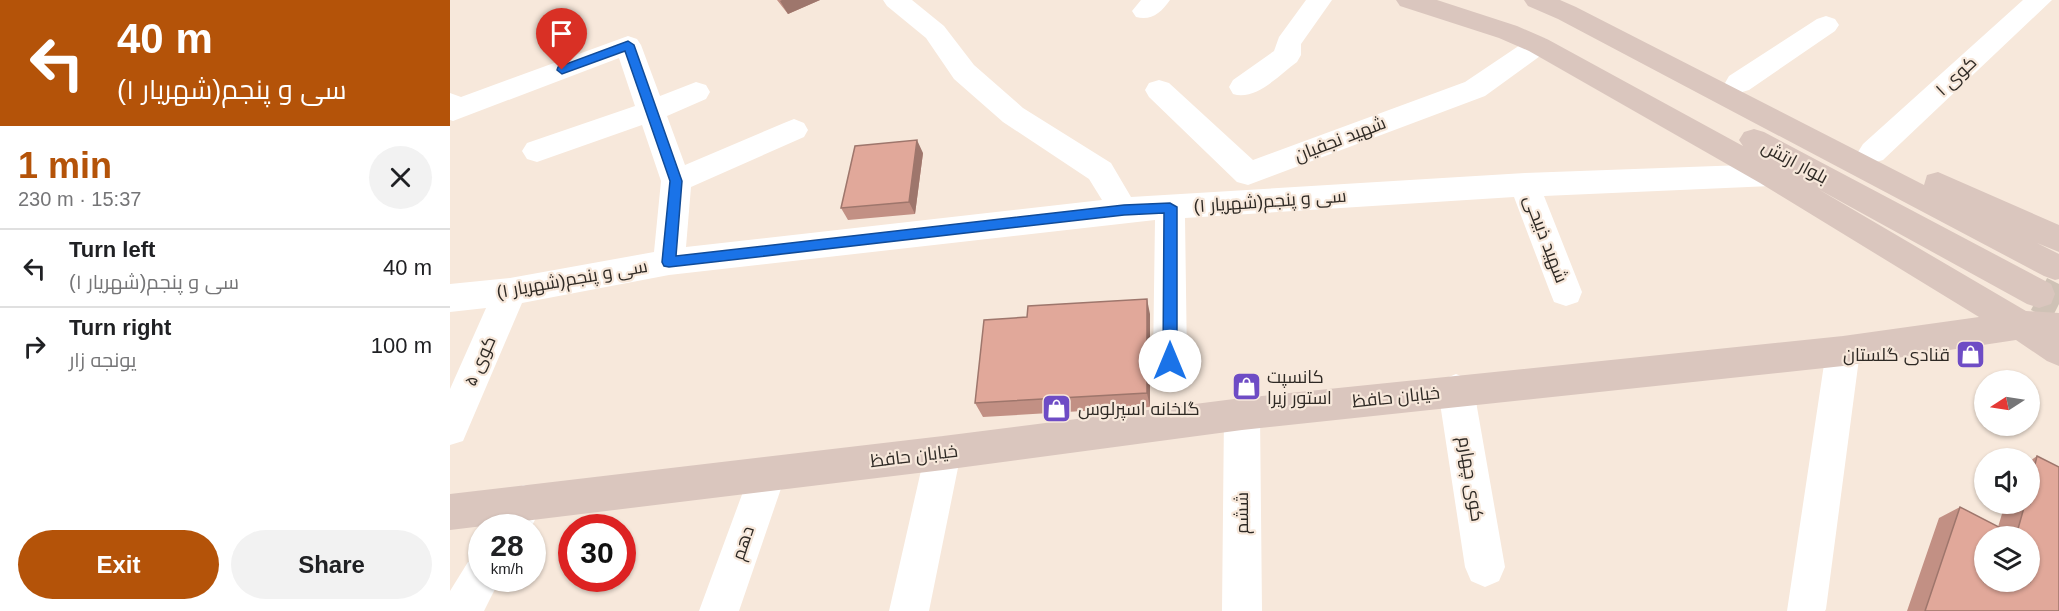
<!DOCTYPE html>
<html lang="en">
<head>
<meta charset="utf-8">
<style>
  body { margin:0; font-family:Helvetica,Cairo,sans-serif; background:#f2f2f2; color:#202124; height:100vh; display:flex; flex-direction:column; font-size:22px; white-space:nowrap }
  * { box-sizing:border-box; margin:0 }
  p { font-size:20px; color:#757577 }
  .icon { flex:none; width:33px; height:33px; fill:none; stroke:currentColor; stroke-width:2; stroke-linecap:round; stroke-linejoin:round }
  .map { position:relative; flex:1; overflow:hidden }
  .panel { display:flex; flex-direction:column; background:#fff; width:450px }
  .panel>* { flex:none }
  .hud { background:#b45309; color:#fff; overflow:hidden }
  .needle { width:39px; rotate:258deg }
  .controls { position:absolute; left:1524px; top:370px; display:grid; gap:12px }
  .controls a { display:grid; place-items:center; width:66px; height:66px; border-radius:50%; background:#fff; box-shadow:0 2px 4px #0004; font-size:30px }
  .speed { position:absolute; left:18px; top:514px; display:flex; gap:12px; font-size:30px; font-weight:700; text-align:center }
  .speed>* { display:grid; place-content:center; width:78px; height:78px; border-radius:50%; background:#fff; box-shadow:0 2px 4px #0004; line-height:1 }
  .speed small { font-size:15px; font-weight:400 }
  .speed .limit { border:9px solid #d22; background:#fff; color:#111 }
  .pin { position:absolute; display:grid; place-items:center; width:51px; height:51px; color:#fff; margin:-62px -26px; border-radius:50% 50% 50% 0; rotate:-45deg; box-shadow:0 0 6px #0007 }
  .pin .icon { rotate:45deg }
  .me { position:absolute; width:66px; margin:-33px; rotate:0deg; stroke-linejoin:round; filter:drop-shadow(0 0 4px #0008) }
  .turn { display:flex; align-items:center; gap:21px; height:126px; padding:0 18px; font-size:27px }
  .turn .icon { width:78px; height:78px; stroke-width:2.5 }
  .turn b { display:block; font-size:42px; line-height:51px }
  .round { display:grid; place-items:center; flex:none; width:63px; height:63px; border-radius:32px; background:#f2f2f2 }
  .overview { display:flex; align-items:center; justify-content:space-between; height:102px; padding:0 18px }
  h1 { font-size:36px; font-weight:600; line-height:45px; color:#b45309 }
  .cta { display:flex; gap:12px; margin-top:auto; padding:12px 18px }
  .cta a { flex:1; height:69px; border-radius:36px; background:#b45309; color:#fff; font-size:24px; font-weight:600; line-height:69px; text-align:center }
  .cta a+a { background:#f2f2f2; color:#202124 }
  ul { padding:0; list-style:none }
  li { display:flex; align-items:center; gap:18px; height:78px; padding:0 18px; border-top:2px solid #e0e0e0 }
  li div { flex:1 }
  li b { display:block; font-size:22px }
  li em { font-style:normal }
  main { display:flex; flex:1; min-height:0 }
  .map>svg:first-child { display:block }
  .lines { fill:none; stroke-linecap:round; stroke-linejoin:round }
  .secondary-tunnel { stroke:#cfc2b6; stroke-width:36; stroke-dasharray:36 18; stroke-linecap:butt }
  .street { fill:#fff; fill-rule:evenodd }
  .secondary { fill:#dac6be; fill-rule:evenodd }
  .wall { fill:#c29084 }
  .shaded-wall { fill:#9e766c }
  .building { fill:#e1a89a; stroke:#9e766c; stroke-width:1.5; fill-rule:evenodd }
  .route { fill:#1a73e8; stroke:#114b97; stroke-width:1.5 }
  .labels { text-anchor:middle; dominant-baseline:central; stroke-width:4.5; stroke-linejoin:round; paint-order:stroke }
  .street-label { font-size:18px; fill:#2e2924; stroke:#f7e8db }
  .poi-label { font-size:18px; fill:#2e2924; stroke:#f7e8db; text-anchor:start }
</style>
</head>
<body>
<main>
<section class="panel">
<div class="hud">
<div class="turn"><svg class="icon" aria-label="left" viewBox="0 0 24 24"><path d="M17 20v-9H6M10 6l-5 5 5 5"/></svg><div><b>40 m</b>سی و پنجم(شهریار ۱)</div></div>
</div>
<div class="overview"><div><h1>1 min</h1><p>230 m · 15:37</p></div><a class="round"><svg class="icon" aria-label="close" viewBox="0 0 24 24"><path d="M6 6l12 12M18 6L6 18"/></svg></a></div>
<ul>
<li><svg class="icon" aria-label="left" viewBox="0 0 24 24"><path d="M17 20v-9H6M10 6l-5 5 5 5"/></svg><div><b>Turn left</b><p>سی و پنجم(شهریار ۱)</p></div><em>40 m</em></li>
<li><svg class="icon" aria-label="right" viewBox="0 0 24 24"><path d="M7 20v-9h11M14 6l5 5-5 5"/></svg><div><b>Turn right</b><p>یونجه زار</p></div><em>100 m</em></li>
</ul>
<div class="cta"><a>Exit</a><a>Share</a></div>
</section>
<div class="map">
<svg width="1609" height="611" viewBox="0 0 1609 611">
  <rect width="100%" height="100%" fill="#f7e8db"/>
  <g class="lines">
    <path class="secondary-tunnel" d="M1589 294 1609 304"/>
    <path class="street" d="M433 0H462L494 26 524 65 573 108 661 163 681 197 1075 173 1321 164 1332 167 1336 175 1332 183 1321 186 1094 196 1132 292 1128 302 1116 306 1104 302 1100 292 1064 197 735 218 737 361 732 372 720 376 708 372 703 361 705 220 219 275 72 303 13 441 0 445V389L36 308 0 312V284L60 278 204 252 211 181 192 125 87 162 77 159 72 151 77 143 185 106 169 58 3 121 0 120V93L11 97 178 36 187 39 191 45 210 96 246 82 256 85 260 92 256 99 217 116 235 165 334 123 344 119 354 123 358 130 354 137 241 187 236 247 652 200 639 179 553 122 504 79 476 38 437 6Z
      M691 0H720C711 13 701 21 686 17L682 11Z
      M856 0H882L851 44V55L847 62C829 75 806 101 783 94L779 87 783 80 824 51 829 37Z
      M1573 0H1602L1433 160 1423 163 1413 160 1408 152 1413 144Z
      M1376 16 1385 19 1389 25 1385 31 1299 90 1289 93 1279 90 1275 83 1279 76 1367 19Z
      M1088 36 1097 39 1101 45 1097 51 1035 96 798 185 787 182 699 97 695 90 699 83 709 80 719 83 803 160 1015 82 1079 39Z
      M1393 336 1405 341 1410 351 1376 609 1375 611H1337L1376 351 1381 341Z
      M1006 374 1018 379 1024 390 1055 567 1049 581 1035 587 1021 581 1015 567 988 390 994 379Z
      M792 398 805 403 810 414 812 611H772L774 414 779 403Z
      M493 436 506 441 511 453 479 611H439L475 453 480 441Z
      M317 457 330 462 336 474 289 611H249L304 462Z
      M74 485 87 490 93 503 81 528H41L61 490Z
      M32 556V579H50L34 611H0V591L18 562Z"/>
    <path class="secondary" d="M946 0H987L1067 26 1097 39 1293 146 1289 140 1294 132 1304 129 1314 132 1601 284 1605 294 1601 304 1589 308 1577 304 1368 189 1576 311 1609 313V366L1597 361 1566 340 1393 366 792 430 493 470 0 530V494L493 436 792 398 1393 336 1529 317 1310 183 1079 51 1049 38 950 6Z
      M1074 0H1110L1126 7 1474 185 1477 175 1488 172 1609 225V252L1587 243 1609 254V279L1605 280 1594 276 1108 19 1078 6Z"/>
  </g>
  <path class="wall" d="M327 0H370L338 14Z
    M473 153 465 214 398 220 391 208Z
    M700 314V407L533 417 525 403Z
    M1587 456 1609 611H1457L1489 518 1510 507 1548 527 1555 504H1580V461Z"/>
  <path class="shaded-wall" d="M332 0H370L338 14 330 1Z
    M467 140 473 153 465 214 459 202Z
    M697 299 700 314V407L697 393Z"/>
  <path class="building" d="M467 140 459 202 391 208 405 146Z
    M697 299V393L525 403 534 320 577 317 578 306Z
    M1587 456 1609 467V611H1475L1510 507 1566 536 1575 504H1580V485ZM1534 537H1580V582H1534Z"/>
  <path class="route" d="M178 41 184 45 232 181 226 256 674 205 720 203 727 207V361L725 365 720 367 715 365 713 361 714 213 674 215 219 267 214 266 212 262 220 181 175 51 112 74 107 70 108 67Z"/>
  <defs>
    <symbol id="shop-square" viewBox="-11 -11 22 22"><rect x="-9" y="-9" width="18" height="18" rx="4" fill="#6e4cc5" stroke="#f7e8db"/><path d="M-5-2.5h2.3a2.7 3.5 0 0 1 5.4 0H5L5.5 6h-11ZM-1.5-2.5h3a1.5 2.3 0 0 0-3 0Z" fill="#fff"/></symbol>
  </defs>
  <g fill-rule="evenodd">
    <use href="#shop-square" x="1504" y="338" width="33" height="33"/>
    <use href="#shop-square" x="780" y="370" width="33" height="33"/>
    <use href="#shop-square" x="590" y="392" width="33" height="33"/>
  </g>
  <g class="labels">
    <g class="street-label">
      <text transform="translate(1506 76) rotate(-43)">کوی ۱</text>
      <text transform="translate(890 139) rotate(-21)">شهید نجفیان</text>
      <text transform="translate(1345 162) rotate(28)">بلوار ارتش</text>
      <text transform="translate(820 201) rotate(-4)">سی و پنجم(شهریار ۱)</text>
      <text transform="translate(1096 239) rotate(69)">شهید ذبیحی</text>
      <text transform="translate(122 279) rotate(-10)">سی و پنجم(شهریار ۱)</text>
      <text transform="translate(30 361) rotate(-66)">کوی ۵</text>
      <text transform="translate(946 397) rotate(-6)">خیابان حافظ</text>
      <text transform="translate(464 456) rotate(-7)">خیابان حافظ</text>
      <text transform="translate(1021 479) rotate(81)">کوی چهارم</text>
      <text transform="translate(792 513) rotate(-90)">ششم</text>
      <text transform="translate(293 543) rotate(-71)">دهم</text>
    </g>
    <g class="poi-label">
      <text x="1500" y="355" text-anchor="end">قنادی گلستان</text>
      <text x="817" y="377">کانسپت<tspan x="817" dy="21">استور زیرا</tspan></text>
      <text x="628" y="409">گلخانه اسپرلوس</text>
    </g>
  </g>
</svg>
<div class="controls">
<a><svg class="needle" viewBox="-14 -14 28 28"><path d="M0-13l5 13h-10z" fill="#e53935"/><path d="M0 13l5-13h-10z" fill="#757577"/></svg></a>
<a><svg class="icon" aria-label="sound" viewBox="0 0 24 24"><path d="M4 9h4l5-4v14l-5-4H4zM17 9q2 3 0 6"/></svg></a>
<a><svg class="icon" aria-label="layers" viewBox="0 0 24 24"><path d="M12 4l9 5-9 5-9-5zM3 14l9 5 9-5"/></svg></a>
</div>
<div class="speed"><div>28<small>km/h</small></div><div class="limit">30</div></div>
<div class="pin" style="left:112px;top:70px;background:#d93025"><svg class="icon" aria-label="arrive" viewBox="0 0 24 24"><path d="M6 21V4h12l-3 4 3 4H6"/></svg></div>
<svg class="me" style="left:720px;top:361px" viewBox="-20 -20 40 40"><circle r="19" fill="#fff"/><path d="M0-13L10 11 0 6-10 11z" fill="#1a73e8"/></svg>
</div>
</main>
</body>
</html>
